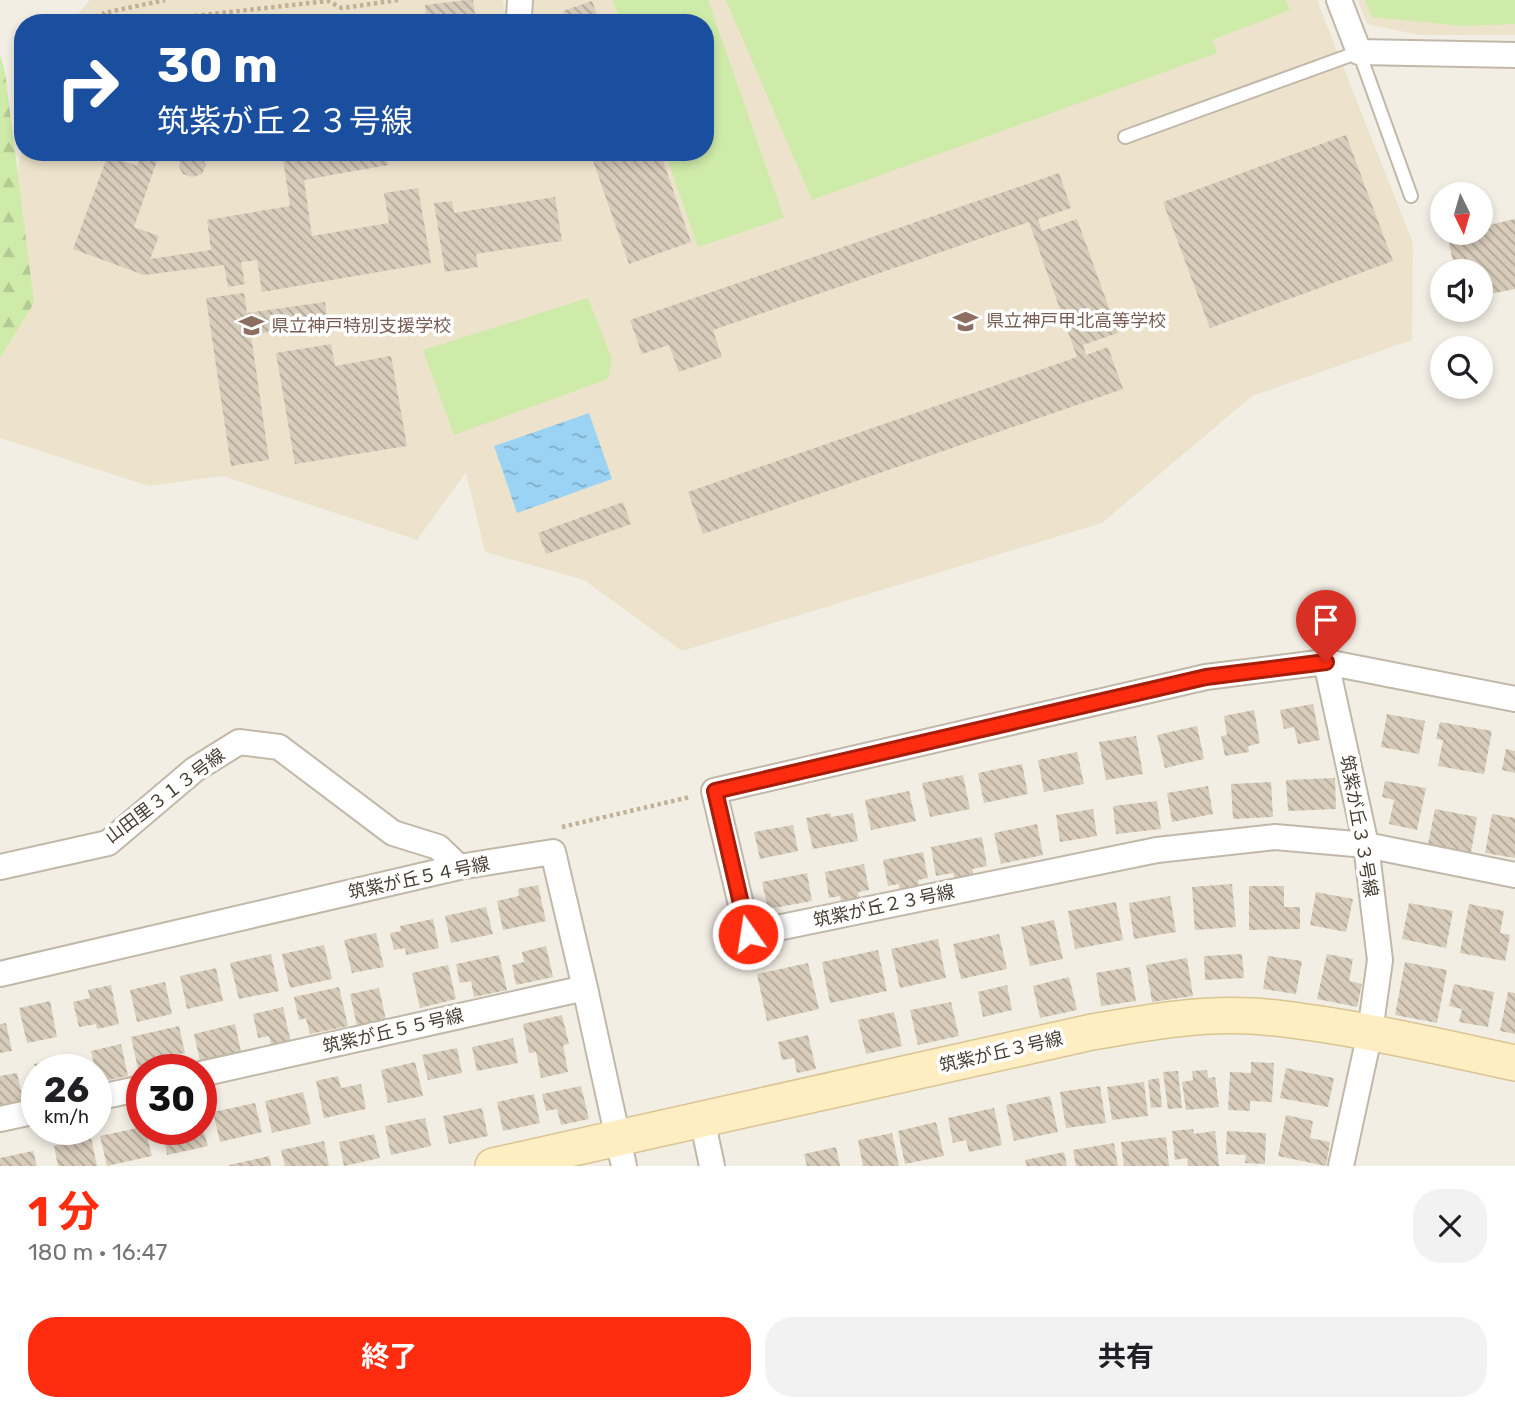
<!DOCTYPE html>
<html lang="ja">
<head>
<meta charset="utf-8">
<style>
  body { margin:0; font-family:Rubik,"Noto Sans JP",sans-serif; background:#f2f2f2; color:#202124; height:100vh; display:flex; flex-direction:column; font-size:26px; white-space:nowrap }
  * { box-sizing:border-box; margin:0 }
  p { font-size:23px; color:#757577 }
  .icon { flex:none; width:38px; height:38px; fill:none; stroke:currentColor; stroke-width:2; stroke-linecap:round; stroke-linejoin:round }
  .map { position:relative; height:1166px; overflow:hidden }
  .panel { display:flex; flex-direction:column; background:#fff; flex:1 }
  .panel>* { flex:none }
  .hud { position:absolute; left:14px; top:14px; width:700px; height:147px; border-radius:28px; box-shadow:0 4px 10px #0003; background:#1a4fa0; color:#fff; overflow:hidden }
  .needle { width:46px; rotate:175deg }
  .buttons { position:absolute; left:1430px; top:182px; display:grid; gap:14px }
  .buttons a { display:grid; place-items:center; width:63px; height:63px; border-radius:50%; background:#fff; box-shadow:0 4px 10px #0003; font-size:35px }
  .speed { position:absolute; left:21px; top:1054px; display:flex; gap:14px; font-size:35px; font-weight:700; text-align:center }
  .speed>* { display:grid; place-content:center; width:91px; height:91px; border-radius:50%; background:#fff; box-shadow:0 4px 10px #0003; line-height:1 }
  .speed small { font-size:18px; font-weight:400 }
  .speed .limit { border:10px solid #d22; background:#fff; color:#111 }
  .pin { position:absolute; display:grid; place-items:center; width:60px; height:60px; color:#fff; margin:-72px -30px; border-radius:50% 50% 50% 0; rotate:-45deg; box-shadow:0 0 7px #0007 }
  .pin .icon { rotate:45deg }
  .me { position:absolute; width:77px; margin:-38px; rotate:347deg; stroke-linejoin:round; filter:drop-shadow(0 0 5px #0008) }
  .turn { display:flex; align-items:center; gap:24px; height:147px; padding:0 28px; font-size:32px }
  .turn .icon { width:91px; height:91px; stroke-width:2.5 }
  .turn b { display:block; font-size:49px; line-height:60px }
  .round { display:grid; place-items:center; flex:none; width:74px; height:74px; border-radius:28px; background:#f2f2f2 }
  .headline { display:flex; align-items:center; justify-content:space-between; height:119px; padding:0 28px }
  h1 { font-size:42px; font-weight:700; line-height:52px; color:#ff2c0f }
  .primary-button { display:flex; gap:14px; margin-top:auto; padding:14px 28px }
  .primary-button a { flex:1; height:80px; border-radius:28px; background:#ff2c0f; color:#fff; font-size:28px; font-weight:700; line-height:80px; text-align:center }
  .primary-button a+a { background:#f2f2f2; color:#202124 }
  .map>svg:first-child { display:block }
  .education { fill:#ede3cc }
  .forest { fill:url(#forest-firs) }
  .garden { fill:#cfeba9 }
  .water { fill:url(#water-ripples) }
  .building { fill:url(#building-back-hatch) }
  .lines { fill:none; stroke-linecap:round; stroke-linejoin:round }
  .lane-casing { stroke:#c2b8a9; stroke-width:16 }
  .street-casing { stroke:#c2b8a9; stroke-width:28 }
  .secondary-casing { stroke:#dac492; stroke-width:38 }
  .path { stroke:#c2b196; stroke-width:4.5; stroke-dasharray:3.5 3.5; stroke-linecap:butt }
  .lane { stroke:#fff; stroke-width:12 }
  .street { stroke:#fff; stroke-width:24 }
  .secondary { stroke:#ffeec2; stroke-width:35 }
  .route-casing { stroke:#a61d0a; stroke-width:18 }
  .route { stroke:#ff2c0f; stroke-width:12 }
  .labels { text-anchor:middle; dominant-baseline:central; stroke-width:7; stroke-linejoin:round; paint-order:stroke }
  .education-label { font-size:18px; fill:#785e54; stroke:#fff; text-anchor:start }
  .street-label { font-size:18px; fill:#463e33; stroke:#fff }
</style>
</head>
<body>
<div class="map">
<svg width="1515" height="1166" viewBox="0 0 1515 1166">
  <defs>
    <pattern id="forest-firs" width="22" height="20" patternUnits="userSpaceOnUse" patternTransform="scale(1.75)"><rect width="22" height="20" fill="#cfeba9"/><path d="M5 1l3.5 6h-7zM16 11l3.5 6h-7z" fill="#b3cb92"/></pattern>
    <pattern id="water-ripples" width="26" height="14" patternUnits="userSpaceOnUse" patternTransform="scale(1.75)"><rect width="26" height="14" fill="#9bd3f5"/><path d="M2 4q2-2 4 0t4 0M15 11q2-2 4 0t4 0" fill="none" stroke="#80adc7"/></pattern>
    <pattern id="building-back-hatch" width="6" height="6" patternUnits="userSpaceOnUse" patternTransform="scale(1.75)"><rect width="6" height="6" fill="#d8ccbb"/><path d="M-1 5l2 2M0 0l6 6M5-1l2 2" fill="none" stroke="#b1a799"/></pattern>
  </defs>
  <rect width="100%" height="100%" fill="#f3eee4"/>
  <path class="education" d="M90 0H503L506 23H70Z
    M534 0H1317L1413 243 1412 340 1252 396 1102 523 682 651 584 580 485 552 466 472 417 540 223 476 149 486 0 438V272L23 139V152H705V23H536L533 11Z
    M1358 0H1515V35H1419L1367 24Z"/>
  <path class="forest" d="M0 55 5 72 34 303 0 358Z"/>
  <path class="garden" d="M613 0H708L784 218 698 247 665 152H705V23H621Z
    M726 0H1286L1290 10 1212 40 1217 53 812 200Z
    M1365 0H1515V24L1462 26 1372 17Z
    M588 298 612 359 608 379 454 435 423 350Z"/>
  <path class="water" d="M589 413 612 479 517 513 494 446Z"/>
  <path class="building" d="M467 0H473L476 23H427L425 5Z
    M592 1 600 23H567L563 11Z
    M1346 135 1393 261 1210 328 1163 202Z
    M141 152H160L134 227 159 236 150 259 211 250 207 220 290 206 282 152H386L388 165 304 180 312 236 389 223 384 193 418 188 431 263 262 292 257 260 241 262 245 284 228 287 224 265 144 275 73 249 108 155 137 166Z
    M181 152H198L206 165 202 174 192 177 183 174 179 167 180 160 183 156Z
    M590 152H660L691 242 629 264Z
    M1059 173 1071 208 1038 219 1042 231 1077 219 1118 333 1083 345 1086 355 1108 347 1123 389 703 534 688 492 1077 357 1029 222 713 330 722 357 679 372 669 345 642 354 630 320Z
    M555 197 562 241 476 254 478 267 445 272 434 203 452 201 454 213Z
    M1515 219V289L1480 296V271H1455L1447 234 1480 233V227Z
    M244 293 247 313 325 302 328 324 251 335 269 460 231 466 206 298Z
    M331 344 335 366 391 356 407 446 295 464 276 353Z
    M623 502 631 524 546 554 538 533Z
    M1313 704 1320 740 1298 744 1294 727 1284 729 1280 710Z
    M1254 710 1260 743 1248 746 1249 752 1225 756 1221 736 1227 735 1224 716Z
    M1387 714 1425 721 1419 754 1381 747Z
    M1440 722 1492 731 1484 774 1438 766 1443 740 1436 739Z
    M1197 726 1204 759 1165 768 1157 735Z
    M1136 736 1143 774 1106 780 1099 742Z
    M1506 749 1515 751V773L1502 770Z
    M1077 752 1084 784 1044 792 1038 760Z
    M1022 764 1028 794 984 803 978 773Z
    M963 775 970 809 930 817 922 783Z
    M1335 778 1336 809 1288 811 1286 780Z
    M1385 781 1426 788 1417 830 1389 824 1394 800 1382 797Z
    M1271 782 1273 817 1233 819 1231 784Z
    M1208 786 1213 814 1172 822 1167 793Z
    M909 791 916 821 871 830 865 800Z
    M1157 801 1161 829 1116 834 1113 806Z
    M1093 809 1097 836 1060 842 1056 815Z
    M1435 809 1477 817 1471 853 1428 844Z
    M830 813 831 817 853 813 858 841 813 849 806 818Z
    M1492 814 1515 818V858L1485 853Z
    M1037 824 1043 855 1001 864 994 833Z
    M793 825 798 851 760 859 754 832Z
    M982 837 987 866 972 869 974 876 955 880 953 873 936 876 931 847Z
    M923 852 928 878 918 880 919 886 900 890 899 884 888 886 883 860Z
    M864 864 869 890 858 892 859 899 841 903 840 896 829 898 825 872Z
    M807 873 812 901 768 909 762 882Z
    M1232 884 1236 927 1195 930 1192 887Z
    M538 885 546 921 503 930 497 901 519 896 518 889Z
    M1249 886H1284V907H1300V929L1249 930Z
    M1316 892 1353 899 1346 932 1310 925Z
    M1170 896 1176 932 1134 939 1129 903Z
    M1116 902 1123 940 1075 949 1068 911Z
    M1409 903 1453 911 1446 948 1402 939Z
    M1469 904 1504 911 1500 933 1510 935 1505 961 1460 953Z
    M486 907 493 934 451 943 445 916Z
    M433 919 439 948 406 955 405 948 394 950 390 933 401 931 400 926Z
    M1054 920 1063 959 1030 966 1021 927Z
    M376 933 384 967 352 973 344 940Z
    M999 934 1007 969 961 979 953 944Z
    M938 939 946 978 900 988 891 949Z
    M324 945 332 979 290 988 282 954Z
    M546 946 553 977 516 985 512 965 524 962 522 952Z
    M878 950 887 991 830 1003 822 962Z
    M271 954 279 991 239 999 230 963Z
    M1242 954 1244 978 1205 980 1204 956Z
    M1327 954 1353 959 1349 981 1362 984 1357 1007 1317 999Z
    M499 955 507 990 474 997 471 981 460 983 456 964Z
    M1268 956 1302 961 1296 994 1263 989Z
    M1187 958 1193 996 1152 1002 1146 965Z
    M1405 962 1447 970 1437 1023 1395 1015Z
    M808 963 819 1009 767 1021 757 974Z
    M448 965 456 999 420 1008 412 973Z
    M1130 967 1136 1001 1101 1006 1096 973Z
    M216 968 223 1001 187 1009 180 976Z
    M1069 977 1077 1010 1040 1018 1033 986Z
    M165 982 172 1014 137 1022 130 990Z
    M1454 984 1494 992 1488 1027 1459 1022 1462 1009 1449 1006Z
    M111 985 119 1024 97 1029 96 1024 79 1027 73 1002 90 998 88 990Z
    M1007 985 1012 1010 983 1017 978 992Z
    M339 987 348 1026 310 1034 306 1018 299 1020 294 997Z
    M379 988 386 1020 357 1026 350 994Z
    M1508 992 1515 993V1034L1500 1031Z
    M50 1001 57 1037 27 1043 19 1008Z
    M951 1002 959 1036 918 1045 910 1010Z
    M283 1007 291 1043 272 1047 269 1036 258 1038 253 1014Z
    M894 1012 902 1046 866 1054 858 1020Z
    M562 1015 569 1044 563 1045 568 1072 541 1078 536 1052 529 1053 523 1024Z
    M6 1023 12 1051 0 1053V1024Z
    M235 1024 241 1052 200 1061 194 1034Z
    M179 1026 185 1053 162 1057 165 1068 142 1069V1073H139L131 1037Z
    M808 1035 816 1069 797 1073 794 1058 782 1060 778 1042Z
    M513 1038 518 1063 477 1071 472 1047Z
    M121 1044 128 1076 98 1082 96 1069H95L91 1051Z
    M457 1048 462 1073 428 1080 422 1055Z
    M72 1055 75 1069H35L34 1064Z
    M415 1062 423 1096 388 1103 381 1070Z
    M1251 1062 1274 1063 1272 1102 1250 1101V1111L1228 1110 1230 1072 1251 1073Z
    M1286 1068 1334 1078 1328 1107 1280 1098Z
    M1207 1070 1208 1078 1215 1077 1219 1107 1186 1110 1182 1082 1193 1080 1192 1071Z
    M1178 1071 1182 1108 1168 1109 1163 1072Z
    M17 1073 24 1104 0 1109V1076Z
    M338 1076 341 1088 361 1084 366 1109 324 1118 316 1081Z
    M1159 1078 1162 1107 1151 1108 1148 1080Z
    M1144 1082 1148 1116 1112 1120 1107 1087Z
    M581 1086 589 1119 561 1125 557 1109 546 1111 542 1094Z
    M1100 1086 1106 1123 1066 1128 1060 1092Z
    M303 1092 311 1124 272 1133 265 1101Z
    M534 1094 540 1123 503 1131 497 1102Z
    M1050 1096 1058 1132 1014 1141 1006 1105Z
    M255 1103 262 1132 220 1142 213 1112Z
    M482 1108 488 1136 449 1144 443 1116Z
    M994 1108 1002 1145 969 1152 966 1140 953 1143 948 1118Z
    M1286 1115 1313 1121 1310 1138 1330 1142 1326 1166 1278 1156Z
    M425 1118 431 1146 391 1155 385 1126Z
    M936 1122 944 1156 905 1164 898 1131Z
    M201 1123 208 1146 167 1155 162 1129H201Z
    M142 1127V1129H145L152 1156 107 1166 100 1136Z
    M1193 1129 1194 1134 1215 1131 1219 1166H1188L1187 1158 1175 1160 1172 1131Z
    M1227 1131 1266 1133 1265 1164 1245 1163 1246 1155 1226 1154Z
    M90 1133 97 1166H58L54 1146 76 1141 75 1137Z
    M892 1133 899 1166H863L858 1140Z
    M374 1134 380 1158 344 1166 339 1142Z
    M1166 1137 1169 1166H1124L1121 1142Z
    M324 1141 329 1166H285L281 1150Z
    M1114 1143 1118 1166H1076L1073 1150Z
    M836 1147 840 1166H807L804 1154Z
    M33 1151 37 1166H0V1158Z
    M1064 1152 1067 1166H1027L1025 1160Z
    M269 1156 271 1166H230L229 1165Z"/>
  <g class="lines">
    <defs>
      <path id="lane" d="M1125 137 1359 52 1411 196"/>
      <path id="street" d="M520 0 519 16 520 23
        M1339 0 1359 52 1515 55
        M1326 662 1366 845 1380 960 1370 1032 1341 1166
        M1515 699 1326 662 1206 677 714 791 748 934 1157 850 1275 837 1366 845 1515 875
        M0 867 108 843 194 770 239 742 279 747 393 833 438 847 459 867
        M0 974 459 867 553 852 585 988 624 1166
        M201 1074 585 988
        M96 1098 142 1088
        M0 1119 37 1111
        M702 1119 712 1166"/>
      <path id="secondary" d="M493 1166 1092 1032C1144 1023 1198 1013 1251 1016 1275 1017 1298 1021 1321 1024 1386 1034 1450 1049 1515 1063"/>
    </defs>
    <use href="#lane" class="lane-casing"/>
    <use href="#street" class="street-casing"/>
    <use href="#secondary" class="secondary-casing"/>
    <path class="path" d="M105 23 104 13 165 0
      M132 23 328 1 342 8 399 0
      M562 827 690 797"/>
    <use href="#lane" class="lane"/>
    <use href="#street" class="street"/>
    <use href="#secondary" class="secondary"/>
  </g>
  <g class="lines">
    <defs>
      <path id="route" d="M748 934 715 791 1206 677 1326 662"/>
    </defs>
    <use href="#route" class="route-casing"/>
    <use href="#route" class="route"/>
  </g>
  <defs>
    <symbol id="school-bare" viewBox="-9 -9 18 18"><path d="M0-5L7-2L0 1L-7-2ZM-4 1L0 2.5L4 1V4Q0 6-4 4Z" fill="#8d6e63" stroke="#fff" stroke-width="2.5" paint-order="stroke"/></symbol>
  </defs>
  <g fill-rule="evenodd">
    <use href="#school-bare" x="948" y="304" width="35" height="35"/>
    <use href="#school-bare" x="234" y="308" width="35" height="35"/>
  </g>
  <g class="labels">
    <g class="education-label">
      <text x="986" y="321">県立神戸甲北高等学校</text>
      <text x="271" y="326">県立神戸特別支援学校</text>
    </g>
    <g class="street-label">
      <text transform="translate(165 796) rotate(-37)">山田里３１３号線</text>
      <text transform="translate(1359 826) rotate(80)">筑紫が丘３３号線</text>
      <text transform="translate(419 878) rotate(-12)">筑紫が丘５４号線</text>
      <text transform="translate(884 906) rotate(-12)">筑紫が丘２３号線</text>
      <text transform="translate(393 1031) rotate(-13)">筑紫が丘５５号線</text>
      <text transform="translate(1001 1052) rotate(-13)">筑紫が丘３号線</text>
    </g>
  </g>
</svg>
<div class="buttons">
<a><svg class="needle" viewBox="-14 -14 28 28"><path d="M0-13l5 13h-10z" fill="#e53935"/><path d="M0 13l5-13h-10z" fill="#757577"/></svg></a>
<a><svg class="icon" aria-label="sound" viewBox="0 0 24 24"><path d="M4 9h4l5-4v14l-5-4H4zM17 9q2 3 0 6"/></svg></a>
<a><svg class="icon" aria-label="search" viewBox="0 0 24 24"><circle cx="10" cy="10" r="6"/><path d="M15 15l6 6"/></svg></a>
</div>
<div class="speed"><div>26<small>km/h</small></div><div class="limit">30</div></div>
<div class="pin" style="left:1326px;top:662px;background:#d93025"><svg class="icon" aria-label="arrive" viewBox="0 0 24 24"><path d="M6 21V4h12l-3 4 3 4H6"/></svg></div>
<svg class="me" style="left:748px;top:934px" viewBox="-20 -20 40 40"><circle r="17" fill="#ff2c0f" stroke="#fff" stroke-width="3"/><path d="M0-11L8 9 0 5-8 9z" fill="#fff"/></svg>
<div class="hud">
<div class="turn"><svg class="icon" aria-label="right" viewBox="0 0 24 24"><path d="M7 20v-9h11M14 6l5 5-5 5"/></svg><div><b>30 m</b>筑紫が丘２３号線</div></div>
</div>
</div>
<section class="panel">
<div class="headline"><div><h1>1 分</h1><p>180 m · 16:47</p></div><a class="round"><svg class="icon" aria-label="close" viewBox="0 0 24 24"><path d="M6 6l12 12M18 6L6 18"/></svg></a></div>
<div class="primary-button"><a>終了</a><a>共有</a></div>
</section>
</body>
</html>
